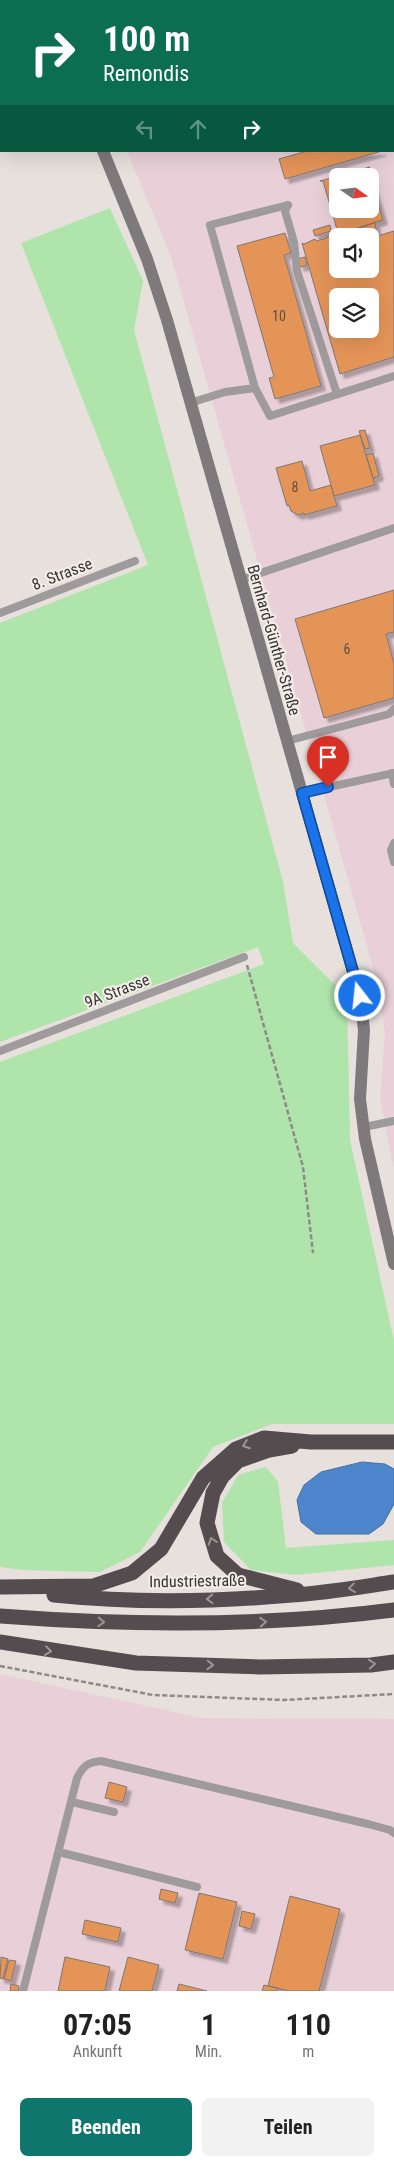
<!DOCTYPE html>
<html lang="de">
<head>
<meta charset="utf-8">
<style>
  body { margin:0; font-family:"Roboto Condensed",sans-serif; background:#f2f2f2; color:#222; height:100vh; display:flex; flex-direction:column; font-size:19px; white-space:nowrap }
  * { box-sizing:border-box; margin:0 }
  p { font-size:16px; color:#767676 }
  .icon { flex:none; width:28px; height:28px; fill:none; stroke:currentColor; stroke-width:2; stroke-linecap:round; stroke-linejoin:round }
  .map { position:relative; height:1991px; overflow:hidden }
  .drawer { display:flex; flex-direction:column; background:#fff; flex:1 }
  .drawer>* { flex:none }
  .guide { position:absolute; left:0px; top:0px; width:395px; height:152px; box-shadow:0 5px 20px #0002; background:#0b6e4f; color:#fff; overflow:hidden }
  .needle { width:32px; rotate:104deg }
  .tools { position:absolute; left:329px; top:168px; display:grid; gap:10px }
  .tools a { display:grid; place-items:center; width:50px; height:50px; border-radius:8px; background:#fff; box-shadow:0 5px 20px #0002; font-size:25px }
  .pin { position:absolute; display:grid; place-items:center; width:42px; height:42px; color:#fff; margin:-51px -21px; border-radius:50% 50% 50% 0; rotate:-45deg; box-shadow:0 0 5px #0007 }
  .pin .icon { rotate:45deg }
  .me { position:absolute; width:55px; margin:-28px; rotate:344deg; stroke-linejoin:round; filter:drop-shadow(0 0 4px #0008) }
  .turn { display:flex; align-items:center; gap:18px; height:105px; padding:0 20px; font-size:22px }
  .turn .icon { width:65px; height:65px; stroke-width:2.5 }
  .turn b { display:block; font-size:35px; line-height:42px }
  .lanes { display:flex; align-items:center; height:48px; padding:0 20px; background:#0003; justify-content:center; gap:25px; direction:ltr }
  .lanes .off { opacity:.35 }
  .eta { display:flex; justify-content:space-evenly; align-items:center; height:85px; text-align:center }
  .eta b { font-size:30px; font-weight:700; line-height:35px }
  .cta { display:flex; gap:10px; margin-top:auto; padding:10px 20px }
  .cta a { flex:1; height:58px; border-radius:8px; background:#0f766e; color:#fff; font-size:20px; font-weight:700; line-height:58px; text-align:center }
  .cta a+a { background:#f2f2f2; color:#222 }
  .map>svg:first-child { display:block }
  .industrial { fill:#e9d0d8; fill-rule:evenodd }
  .green { fill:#afe5ab }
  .water { fill:#4d86cd; stroke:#466e9f }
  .building { fill:#e59458; stroke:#7d7773; fill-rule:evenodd; filter:url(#shadow) }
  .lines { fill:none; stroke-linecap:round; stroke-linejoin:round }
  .path { stroke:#8e8a87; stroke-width:2.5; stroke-dasharray:5 2.5; stroke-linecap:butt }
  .lane { stroke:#9f9b9c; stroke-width:8 }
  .secondary { stroke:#7e797a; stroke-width:12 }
  .highway { stroke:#544c4e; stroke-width:15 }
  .oneway { stroke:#9c9594 }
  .route-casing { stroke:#114b97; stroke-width:12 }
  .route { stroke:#1a73e8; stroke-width:9 }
  .labels { text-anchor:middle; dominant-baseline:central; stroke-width:4; stroke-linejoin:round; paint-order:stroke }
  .number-label { font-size:14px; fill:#624d3c }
  .street-label { font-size:16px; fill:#373533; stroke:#f4eee9 }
</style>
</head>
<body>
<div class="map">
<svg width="394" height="1991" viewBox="0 0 394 1991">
  <defs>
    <filter id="shadow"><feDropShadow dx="4.5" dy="4.5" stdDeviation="1" flood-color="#0004"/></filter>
  </defs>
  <rect width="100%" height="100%" fill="#e7e0dc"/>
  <path class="industrial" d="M91 0H394V1171L380 1098 385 1034 380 992 171 257 127 151H394V1ZM338 176H370V209H338ZM338 236H370V269H338ZM338 296H370V329H338Z
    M0 1674 202 1718 394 1719V1991H0Z"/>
  <path class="green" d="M110 208 143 281 134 330 283 882 293 943 347 997 350 1140 394 1341V1424H272L213 1447 140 1552 100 1572 22 1570 0 1567V1062L264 964 258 947 0 1042V623L148 565 21 243Z
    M266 1467 278 1482 286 1548 394 1540V1565L296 1575 251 1570 224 1542 222 1503 238 1475Z"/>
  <path class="water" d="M362 1462 385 1464 394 1469V1504L383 1524 369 1534H316L301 1522 297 1500 304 1485 321 1472Z"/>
  <path class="building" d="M307 151H382L285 179 279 159Z
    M370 167 367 168 370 176H338Z
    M338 176V209H370V177L383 220 339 234 338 233 323 181H320Z
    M375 222 377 236 394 231V357L340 374 302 243 304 244 315 239 316 241 327 238 326 236 327 237 351 229V231L362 227V226L363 227ZM338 236H370V269H338ZM338 296H370V329H338Z
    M330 225 331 231 315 236 313 230Z
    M285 233 291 253 284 255 321 386 275 399 269 378 274 377 237 246Z
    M305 257 307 265 300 267 297 259Z
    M365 430 370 448 365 449 359 431Z
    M360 435 375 485 334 496 320 446Z
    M373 453 379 476 373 478 366 455Z
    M302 461 310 491 331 485 337 506 304 515V513L298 515 291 511 289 505 287 506 276 468Z
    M394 590V632L386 634 394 664V698L324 718 295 619Z
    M109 1782 127 1787 123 1802 105 1798Z
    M161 1889 178 1893 175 1903 159 1899Z
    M199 1893 237 1902 223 1959 185 1950Z
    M290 1896 340 1909 319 1991H289L268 1986Z
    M242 1911 255 1914 251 1929 239 1926Z
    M85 1920 121 1928 118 1942 82 1934Z
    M1 1957 8 1959 3 1979 0 1978Z
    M65 1957 110 1967 105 1991H58Z
    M128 1957 159 1965 152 1991H119Z
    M9 1960 16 1961 11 1981 4 1979Z
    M11 1984 19 1986 18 1991H10Z
    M179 1984 207 1991H177Z
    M264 1985 278 1988V1991H262Z"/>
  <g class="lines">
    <path class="path" d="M247 965 303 1167 313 1253
      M0 1666 153 1695 284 1700 394 1694"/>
    <path class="lane" d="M288 205 285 211 294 242 297 271 337 394
      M255 388 210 225 288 205
      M190 403 225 392 255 388 270 416 394 376
      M240 580 394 528
      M0 613 135 561
      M287 741 389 714 394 709
      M392 773 394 784
      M302 793 394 773
      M394 843 391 850 394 862
      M0 1051 244 957
      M364 1127 394 1121
      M72 1802 114 1812
      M59 1852 197 1887
      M23 1991 77 1778C83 1766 88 1762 101 1761L368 1824 390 1830 394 1833"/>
    <path class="secondary" d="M63 1V0
      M103 151 147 259 167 320 360 996 364 1030 360 1099 365 1139 394 1264"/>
    <path class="highway" d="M292 1446 269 1450 238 1461 222 1477 213 1493 207 1523 217 1556 238 1575 297 1590
      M0 1587 93 1586 132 1573 161 1549 203 1478 236 1449 264 1438 311 1442H394
      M54 1595C132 1603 214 1602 292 1595 326 1593 360 1587 394 1582
      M0 1616C132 1626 263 1627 394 1610
      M0 1642 136 1663 260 1667 371 1665 394 1662"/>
  </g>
  <defs><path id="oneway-chevron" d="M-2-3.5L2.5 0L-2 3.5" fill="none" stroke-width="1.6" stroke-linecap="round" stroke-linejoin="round" transform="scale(1.25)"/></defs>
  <g class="oneway">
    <use href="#oneway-chevron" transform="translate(246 1445) rotate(160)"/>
    <use href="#oneway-chevron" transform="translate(212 1541) rotate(-108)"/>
    <use href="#oneway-chevron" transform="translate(352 1588) rotate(173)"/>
    <use href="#oneway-chevron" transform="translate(210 1599) rotate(178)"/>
    <use href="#oneway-chevron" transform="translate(101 1622) rotate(3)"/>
    <use href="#oneway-chevron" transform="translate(263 1622) rotate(-4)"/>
    <use href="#oneway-chevron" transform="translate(48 1651) rotate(8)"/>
    <use href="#oneway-chevron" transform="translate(372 1664) rotate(-5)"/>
    <use href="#oneway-chevron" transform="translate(210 1665) rotate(2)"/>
  </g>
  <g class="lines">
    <defs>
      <path id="route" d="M328 787 302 793 360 996"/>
    </defs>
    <use href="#route" class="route-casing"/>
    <use href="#route" class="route"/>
  </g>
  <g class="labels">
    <g class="number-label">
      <text x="279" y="316">10</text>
      <text x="295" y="487">8</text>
      <text x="347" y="649">6</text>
    </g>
    <g class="street-label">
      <text transform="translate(62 574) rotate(-21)">8. Strasse</text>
      <text transform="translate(274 640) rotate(74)">Bernhard-Günther-Straße</text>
      <text transform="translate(117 991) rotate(-21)">9A Strasse</text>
      <text transform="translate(197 1581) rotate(-1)">Industriestraße</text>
    </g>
  </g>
</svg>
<div class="tools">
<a><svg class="needle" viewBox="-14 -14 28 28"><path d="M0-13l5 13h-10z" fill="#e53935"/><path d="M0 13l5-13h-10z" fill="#767676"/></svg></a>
<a><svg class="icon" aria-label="sound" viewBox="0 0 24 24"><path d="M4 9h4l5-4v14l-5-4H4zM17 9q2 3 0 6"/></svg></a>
<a><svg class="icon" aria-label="layers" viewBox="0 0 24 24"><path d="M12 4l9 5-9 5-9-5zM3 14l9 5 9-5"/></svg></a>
</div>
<div class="pin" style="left:328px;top:787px;background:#d93025"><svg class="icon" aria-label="arrive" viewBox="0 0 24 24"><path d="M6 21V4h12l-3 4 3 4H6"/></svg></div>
<svg class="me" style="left:360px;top:996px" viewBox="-20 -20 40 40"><circle r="17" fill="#1a73e8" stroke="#fff" stroke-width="3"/><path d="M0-11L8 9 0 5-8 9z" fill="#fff"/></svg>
<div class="guide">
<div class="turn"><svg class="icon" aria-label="right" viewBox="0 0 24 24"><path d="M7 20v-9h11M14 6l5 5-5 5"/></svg><div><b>100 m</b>Remondis</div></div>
<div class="lanes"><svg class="icon off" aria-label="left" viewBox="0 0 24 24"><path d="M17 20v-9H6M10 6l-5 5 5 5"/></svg><svg class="icon off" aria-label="ahead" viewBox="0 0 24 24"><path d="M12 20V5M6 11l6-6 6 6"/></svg><svg class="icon" aria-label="right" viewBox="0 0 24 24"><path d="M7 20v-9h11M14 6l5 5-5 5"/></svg></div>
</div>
</div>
<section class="drawer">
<div class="eta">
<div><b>07:05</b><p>Ankunft</p></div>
<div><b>1</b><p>Min.</p></div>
<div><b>110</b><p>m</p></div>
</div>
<div class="cta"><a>Beenden</a><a>Teilen</a></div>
</section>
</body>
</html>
